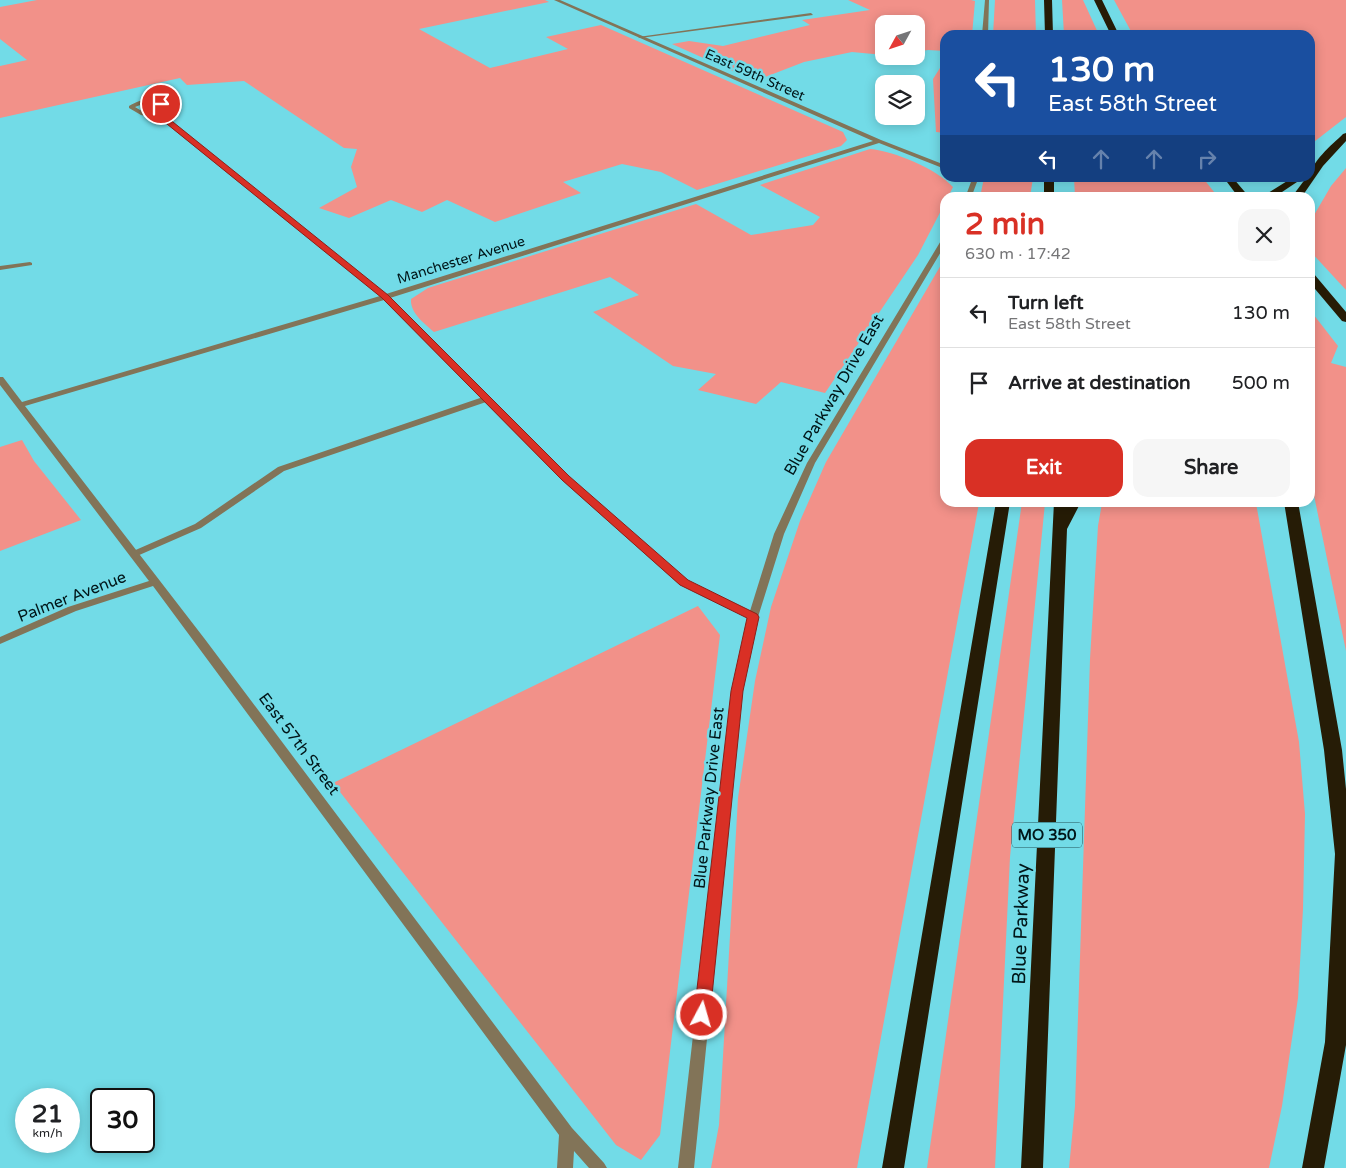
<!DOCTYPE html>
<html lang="en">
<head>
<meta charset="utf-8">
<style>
  body { margin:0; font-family:"Varela Round",sans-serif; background:#f6f6f6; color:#202124; height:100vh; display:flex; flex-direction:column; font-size:19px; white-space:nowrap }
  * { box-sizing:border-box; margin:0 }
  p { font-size:16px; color:#757577 }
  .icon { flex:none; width:28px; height:28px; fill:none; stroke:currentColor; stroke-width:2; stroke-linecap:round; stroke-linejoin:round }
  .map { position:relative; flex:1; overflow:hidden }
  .panel { position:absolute; left:940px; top:192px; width:375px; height:315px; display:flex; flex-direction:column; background:#fff; border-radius:15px; box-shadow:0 2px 12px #0003 }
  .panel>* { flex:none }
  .guide { position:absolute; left:940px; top:30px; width:375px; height:152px; border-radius:15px; box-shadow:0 2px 12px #0003; background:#1a4fa0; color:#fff; overflow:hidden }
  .needle { width:32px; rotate:230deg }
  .tools { position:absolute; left:875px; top:15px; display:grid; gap:10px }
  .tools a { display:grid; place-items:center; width:50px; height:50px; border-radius:10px; background:#fff; box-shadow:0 2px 12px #0003; font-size:25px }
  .speed { position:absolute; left:15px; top:1088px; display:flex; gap:10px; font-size:25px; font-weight:700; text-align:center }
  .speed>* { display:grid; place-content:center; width:65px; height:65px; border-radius:50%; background:#fff; box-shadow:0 2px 12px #0003; line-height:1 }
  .speed small { font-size:12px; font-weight:400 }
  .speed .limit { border:2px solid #111; border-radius:8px; background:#fff; color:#111 }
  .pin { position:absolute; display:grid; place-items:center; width:42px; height:42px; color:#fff; margin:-21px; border:2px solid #fff; border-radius:50%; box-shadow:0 1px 5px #0007 }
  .me { position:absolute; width:55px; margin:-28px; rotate:6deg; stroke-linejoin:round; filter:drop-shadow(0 0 4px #0008) }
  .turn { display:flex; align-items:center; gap:18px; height:105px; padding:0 25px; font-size:22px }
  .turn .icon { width:65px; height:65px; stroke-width:2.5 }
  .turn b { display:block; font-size:35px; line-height:42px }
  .lanes { display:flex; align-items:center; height:48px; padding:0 25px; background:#0003; justify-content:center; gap:25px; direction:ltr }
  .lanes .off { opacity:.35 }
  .round { display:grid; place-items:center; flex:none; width:52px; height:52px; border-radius:15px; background:#f6f6f6 }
  .head { display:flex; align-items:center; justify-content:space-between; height:85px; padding:0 25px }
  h1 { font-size:30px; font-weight:700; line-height:38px; color:#d93025 }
  .action { display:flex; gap:10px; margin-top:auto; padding:10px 25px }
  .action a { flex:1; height:58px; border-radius:15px; background:#d93025; color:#fff; font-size:20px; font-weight:700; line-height:58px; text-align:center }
  .action a+a { background:#f6f6f6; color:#202124 }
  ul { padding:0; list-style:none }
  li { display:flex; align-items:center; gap:15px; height:70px; padding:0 25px; border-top:1px solid #e0e0e0 }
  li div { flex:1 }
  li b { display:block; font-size:19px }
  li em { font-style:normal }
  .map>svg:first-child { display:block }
  .green { fill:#f29189 }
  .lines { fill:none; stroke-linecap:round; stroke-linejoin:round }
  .lane { fill:#827458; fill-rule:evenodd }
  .street { fill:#827458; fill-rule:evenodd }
  .highway { fill:#261c06; fill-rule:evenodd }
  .route { fill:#d93025; stroke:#8d1f18 }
  .labels { text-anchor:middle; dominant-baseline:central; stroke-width:5; stroke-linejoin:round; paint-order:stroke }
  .far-street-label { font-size:14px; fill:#011619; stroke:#72dbe7 }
  .shield { fill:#72dbe7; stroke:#235157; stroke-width:1 }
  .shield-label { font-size:15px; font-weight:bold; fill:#011619 }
  .street-label { font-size:16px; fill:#011619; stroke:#72dbe7 }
  .near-street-label { font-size:19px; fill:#011619; stroke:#72dbe7 }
</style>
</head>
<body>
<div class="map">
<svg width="1346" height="1168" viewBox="0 0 1346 1168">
  <rect width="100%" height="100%" fill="#72dbe7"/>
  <path class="green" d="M37 0H545L549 2 419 29 490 68 568 49 546 37 601 25 843 132 847 140 841 146 697 190 661 172 622 164 563 182 581 193 495 222 447 200 422 212 391 200 349 218 319 208 357 187 351 167 357 149 344 148 244 81 187 85 180 78 0 118V66L27 60 0 39V7Z
    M848 0H971L975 1 972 35H945V51L928 50 916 52V24H884V55L852 52 804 62 755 81 672 44 689 41 723 46 810 25 802 20 870 10Z
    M995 0H1035L1036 35H993Z
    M1062 0H1083L1099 35H1064Z
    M1114 0H1346V117L1310 145V35H1133Z
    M945 60V133L936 132 933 79Z
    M870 149C894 151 937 169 953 187L948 197 945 198V203L918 255 825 393 781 382 756 404 698 390 716 374 673 366 593 312 639 295 610 277 434 332C424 323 410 313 411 299L428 288 696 204 751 235 813 225 820 217 760 185Z
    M1346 168V290L1310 251V222L1331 186Z
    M984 178H1033L1030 197H980Z
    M1074 178H1203L1218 197H1075Z
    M945 258V502L979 503 857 1168H711L719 1125 738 798 755 681 771 607 800 521 826 462Z
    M1310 310 1338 346 1331 363 1346 367V651L1310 476Z
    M22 440 34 461 81 520 0 551V447Z
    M1022 502 1045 503 1010 857 995 1168H927Z
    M1102 503H1256L1299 742 1305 814 1303 909 1298 998 1282 1106 1269 1168H1069L1075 1106 1090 659 1098 526Z
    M698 606 720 635 660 1135 641 1160 616 1145 333 783Z"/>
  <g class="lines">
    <path class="lane" d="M811 13 813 15 640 38 638 37Z
      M30 262 32 263V265L0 270V266Z
      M483 397H486L490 399 489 401 284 471 201 528 137 556H131L130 554 131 552 195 524 278 467Z"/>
    <path class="street" d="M554 0H560L881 140 945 165V169L879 143 390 298 568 476 688 581 750 611 774 534 807 463 942 239 945 237V245L815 463 784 534 758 617 742 691 694 1168H678L732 691 748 618 680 585 562 480 384 300 25 406 204 638 572 1128 604 1163 607 1168H589L574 1151 573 1168H557L559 1135 153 586 76 611 0 644V637L68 607 149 581 0 385V377H3L22 402 380 296 162 120 141 115 129 108V106C146 96 164 95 167 118L386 294 873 141ZM148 102C157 103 160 108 161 116L145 113 135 107Z
      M985 0H989L988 35H982Z
      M969 178H975L977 182 971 198H965L971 182Z"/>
    <path class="highway" d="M1044 0H1052L1053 35H1045Z
      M1094 0H1102L1119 35H1111Z
      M1346 133V141L1323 166 1301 198H1291L1306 178H1310C1310 162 1332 145 1343 134Z
      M1044 178H1054V198H1044Z
      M1224 178H1233L1250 198H1239Z
      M1292 178H1303L1273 198H1260Z
      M1310 273 1314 274 1346 312V322L1342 321 1310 283Z
      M996 502H1010L904 1168H882Z
      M1054 502H1081L1067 529 1043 1168H1021Z
      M1284 502H1298L1342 750 1346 789V1045L1324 1168H1302L1325 1042 1335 854 1324 750Z"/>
  </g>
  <path class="route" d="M161 102 168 110V118L388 295 569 476 688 580 757 614 759 617 743 691 710 1015 708 1020 702 1022 697 1020 694 1015 731 691 747 618 680 585 562 480 382 298 162 120 161 110 158 104Z"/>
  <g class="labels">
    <g class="far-street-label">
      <text transform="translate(755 75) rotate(24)">East 59th Street</text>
      <text transform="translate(461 260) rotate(-17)">Manchester Avenue</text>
    </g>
    <rect class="shield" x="1012" y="822.5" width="70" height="25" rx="4"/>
    <g class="shield-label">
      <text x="1047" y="835">MO 350</text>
    </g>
    <g class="street-label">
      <text transform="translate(834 395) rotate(-60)">Blue Parkway Drive East</text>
      <text transform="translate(72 597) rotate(-21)">Palmer Avenue</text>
      <text transform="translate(299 744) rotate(53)">East 57th Street</text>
      <text transform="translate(709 798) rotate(-84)">Blue Parkway Drive East</text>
    </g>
    <g class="near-street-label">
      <text transform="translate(1021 924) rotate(-88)">Blue Parkway</text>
    </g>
  </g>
</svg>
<div class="tools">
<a><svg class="needle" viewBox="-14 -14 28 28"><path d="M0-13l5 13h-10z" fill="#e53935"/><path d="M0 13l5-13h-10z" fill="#757577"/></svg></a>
<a><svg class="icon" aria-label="layers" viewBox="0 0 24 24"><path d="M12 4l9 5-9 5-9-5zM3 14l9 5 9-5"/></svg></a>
</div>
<div class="speed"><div>21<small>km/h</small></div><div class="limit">30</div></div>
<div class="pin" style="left:161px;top:104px;background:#d93025"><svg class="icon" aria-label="arrive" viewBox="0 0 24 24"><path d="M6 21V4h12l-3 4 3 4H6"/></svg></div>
<svg class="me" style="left:702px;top:1015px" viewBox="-20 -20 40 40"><circle r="17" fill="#d93025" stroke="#fff" stroke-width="3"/><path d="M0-11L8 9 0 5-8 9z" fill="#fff"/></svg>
<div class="guide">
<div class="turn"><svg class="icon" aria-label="left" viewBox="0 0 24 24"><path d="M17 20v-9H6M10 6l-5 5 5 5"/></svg><div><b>130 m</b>East 58th Street</div></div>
<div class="lanes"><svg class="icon" aria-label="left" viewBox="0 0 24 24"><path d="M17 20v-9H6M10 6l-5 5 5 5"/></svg><svg class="icon off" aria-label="ahead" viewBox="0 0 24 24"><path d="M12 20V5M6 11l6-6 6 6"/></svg><svg class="icon off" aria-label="ahead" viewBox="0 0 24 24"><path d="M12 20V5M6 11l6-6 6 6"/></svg><svg class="icon off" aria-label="right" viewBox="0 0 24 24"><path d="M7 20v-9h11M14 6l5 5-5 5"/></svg></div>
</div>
<section class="panel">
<div class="head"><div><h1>2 min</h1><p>630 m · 17:42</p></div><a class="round"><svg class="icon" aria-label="close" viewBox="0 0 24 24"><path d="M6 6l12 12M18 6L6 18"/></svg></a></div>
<ul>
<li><svg class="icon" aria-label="left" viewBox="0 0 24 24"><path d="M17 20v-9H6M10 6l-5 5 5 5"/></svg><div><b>Turn left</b><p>East 58th Street</p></div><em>130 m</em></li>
<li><svg class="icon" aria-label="arrive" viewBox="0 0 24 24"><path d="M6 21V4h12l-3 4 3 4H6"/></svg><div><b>Arrive at destination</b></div><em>500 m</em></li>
</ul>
<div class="action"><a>Exit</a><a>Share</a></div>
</section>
</div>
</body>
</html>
